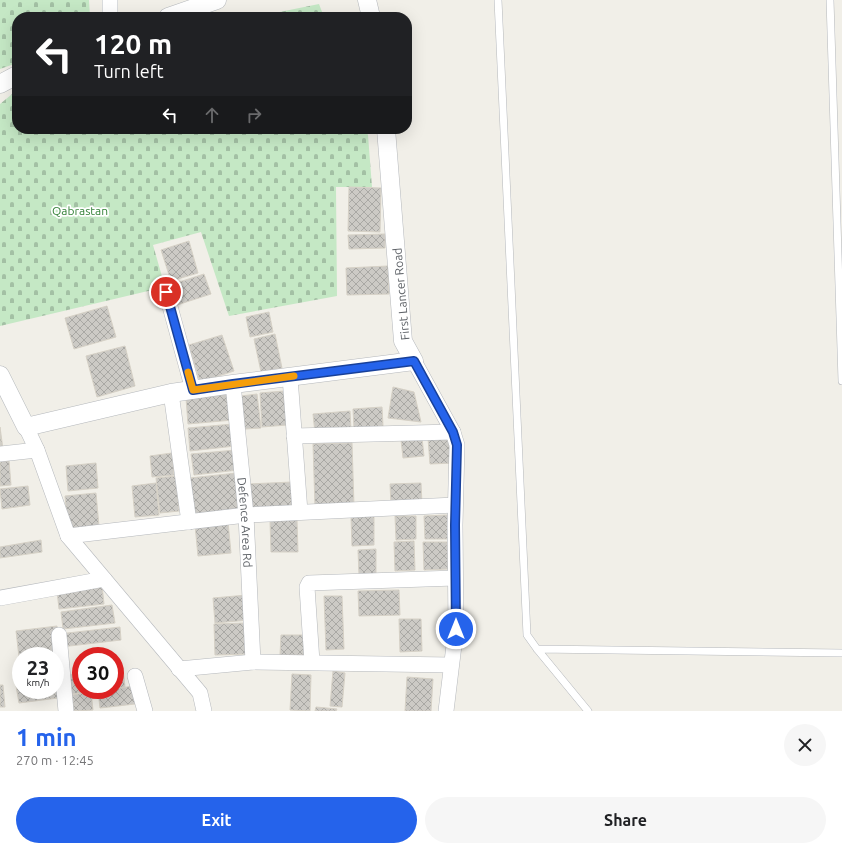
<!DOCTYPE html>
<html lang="en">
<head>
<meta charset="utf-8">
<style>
  body { margin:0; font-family:Ubuntu,sans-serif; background:#f6f6f6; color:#202124; height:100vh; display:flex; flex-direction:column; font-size:15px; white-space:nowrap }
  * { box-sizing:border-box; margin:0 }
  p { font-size:13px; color:#757577 }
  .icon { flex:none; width:22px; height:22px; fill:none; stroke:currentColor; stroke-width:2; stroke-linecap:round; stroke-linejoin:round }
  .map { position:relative; height:711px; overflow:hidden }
  .drawer { display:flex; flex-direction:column; background:#fff; flex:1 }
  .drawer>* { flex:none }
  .banner { position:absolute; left:12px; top:12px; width:400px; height:122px; border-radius:16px; box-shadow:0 4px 16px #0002; background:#202124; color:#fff; overflow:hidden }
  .speed { position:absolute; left:12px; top:647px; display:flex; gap:8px; font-size:20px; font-weight:700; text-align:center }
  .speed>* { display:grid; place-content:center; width:52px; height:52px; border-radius:50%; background:#fff; box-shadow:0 4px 16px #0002; line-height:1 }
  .speed small { font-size:10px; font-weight:400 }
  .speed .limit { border:6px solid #d22; background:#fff; color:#111 }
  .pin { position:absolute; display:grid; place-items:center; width:34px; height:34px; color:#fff; margin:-17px; border:2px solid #fff; border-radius:50%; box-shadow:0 1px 4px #0007 }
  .me { position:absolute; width:44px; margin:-22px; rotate:0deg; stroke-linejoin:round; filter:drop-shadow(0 0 3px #0008) }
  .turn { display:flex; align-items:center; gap:14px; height:84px; padding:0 16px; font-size:18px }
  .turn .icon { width:52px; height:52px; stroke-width:2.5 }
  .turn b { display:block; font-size:28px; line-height:34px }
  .lanes { display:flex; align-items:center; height:38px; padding:0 16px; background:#0003; justify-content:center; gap:20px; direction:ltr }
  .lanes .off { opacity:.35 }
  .round { display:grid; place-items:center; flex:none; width:42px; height:42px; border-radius:21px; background:#f6f6f6 }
  .overview { display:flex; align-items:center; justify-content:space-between; height:68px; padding:0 16px }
  h1 { font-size:24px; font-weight:700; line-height:30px; color:#2563eb }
  .primary-button { display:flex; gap:8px; margin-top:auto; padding:8px 16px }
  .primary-button a { flex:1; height:46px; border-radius:24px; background:#2563eb; color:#fff; font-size:16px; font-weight:700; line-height:46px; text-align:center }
  .primary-button a+a { background:#f6f6f6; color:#202124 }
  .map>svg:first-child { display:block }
  .cemetery { fill:url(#cemetery-stones) }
  .building { fill:url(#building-cross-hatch); stroke:#d6d1c6 }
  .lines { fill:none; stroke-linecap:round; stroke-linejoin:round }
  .service-casing { stroke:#b5b8bc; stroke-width:8 }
  .minor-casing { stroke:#b5b8bc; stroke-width:16 }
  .tertiary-casing { stroke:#b5b8bc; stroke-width:19 }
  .service { stroke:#fff; stroke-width:7 }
  .minor { stroke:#fff; stroke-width:15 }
  .tertiary { stroke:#fff; stroke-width:18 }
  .route-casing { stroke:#184099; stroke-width:10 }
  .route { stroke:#2563eb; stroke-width:7 }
  .slow { stroke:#f59e0b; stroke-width:7 }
  .labels { text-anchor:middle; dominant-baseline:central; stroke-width:3.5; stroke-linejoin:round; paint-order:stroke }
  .park-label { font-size:12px; fill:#348238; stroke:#fff }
  .street-label { font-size:12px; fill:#5f6368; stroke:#fff }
</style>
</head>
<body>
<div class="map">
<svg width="842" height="711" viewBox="0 0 842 711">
  <defs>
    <pattern id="cemetery-stones" width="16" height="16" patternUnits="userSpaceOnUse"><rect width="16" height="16" fill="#c5e8c5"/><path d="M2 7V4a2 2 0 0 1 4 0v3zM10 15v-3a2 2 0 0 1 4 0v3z" fill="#a3c0a4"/></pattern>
    <pattern id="building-cross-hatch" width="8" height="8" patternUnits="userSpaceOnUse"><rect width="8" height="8" fill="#cccac5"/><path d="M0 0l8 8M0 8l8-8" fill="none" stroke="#a9a8a4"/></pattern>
  </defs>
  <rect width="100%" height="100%" fill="#f1efe8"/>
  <path class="cemetery" d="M0 0H89L90 17H17V63L0 69Z
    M319 4 324 17H255Z
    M17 90V129H365L368 135 372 187H336L337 296 229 316 201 232 153 245 165 287 0 326V104Z"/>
  <path class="building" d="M349 187 381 188 380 232 348 231Z
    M385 234V248L349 249 348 235Z
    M189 241 198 273 171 281 161 250Z
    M388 266 389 294 347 295 346 268Z
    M204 274 211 294 177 305 170 285Z
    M107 306 116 337 74 349 65 318Z
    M269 312 273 332 250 337 246 317Z
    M275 334 282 368 261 372 254 339Z
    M222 335 234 371 200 382 189 345Z
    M125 346 135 386 97 397 86 356Z
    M393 387 414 392 421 422 388 418Z
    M284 391 287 425 262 427 260 393Z
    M231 394 233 420 188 424 186 398Z
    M257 394 261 428 245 429 241 396Z
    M382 407 383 426 354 428 353 409Z
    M350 411 351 430 315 433 313 414Z
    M233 424 235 446 190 451 188 428Z
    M0 427 3 449 0 450Z
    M452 437 454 463 430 464 428 438Z
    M422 438 424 456 403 458 401 440Z
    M352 443 354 506 315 507 313 444Z
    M236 450 238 470 194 475 191 454Z
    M172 453 174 475 152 477 150 456Z
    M9 461 11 485 0 486V462Z
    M96 463 98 488 68 491 66 466Z
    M237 473 241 513 193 518 190 478Z
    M176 476 179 511 160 513 156 478Z
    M292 482 294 507 250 510 248 484Z
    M156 483 159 515 135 517 132 486Z
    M421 483 422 504 391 505 390 484Z
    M28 486 30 505 2 509 0 489Z
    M96 493 99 526 68 529 65 496Z
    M448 515 449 539H425L424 516Z
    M374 516V545L352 546 351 517Z
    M395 516H416V539L396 540Z
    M297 520 298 552H271L270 521Z
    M228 522 231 553 198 556 195 525Z
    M41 540 42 552 0 558V547Z
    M414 541 415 570 395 571 394 542Z
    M423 542H447L448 569 424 570Z
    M376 549V575H359L358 550Z
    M102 585 104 604 59 609 57 591Z
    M399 590 400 615 359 616 358 591Z
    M247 595 249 620 215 623 213 598Z
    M324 596H342L344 649 326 650Z
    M112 605 115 623 63 629 61 612Z
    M399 619H421L422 651 400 652Z
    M246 623 247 654 215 655 214 624Z
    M57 626 60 652 19 657 16 631Z
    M120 627 121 640 61 647 59 634Z
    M281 635H305L304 655H280Z
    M123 668 125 687 115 688V669Z
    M333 671 345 673 342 707 330 706Z
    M81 673V690L96 691 70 694 67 675Z
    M292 674 311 675 310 711 290 710Z
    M407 677 433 679 431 711H405Z
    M55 681H56L58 698 19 703 16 686 21 685V690H55Z
    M0 685H3L5 707H0Z
    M133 686 135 704 100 708 98 691 115 690V689Z
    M91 692 93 710 74 711 72 695Z
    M316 707 337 709 336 711H315Z"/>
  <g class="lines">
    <defs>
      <path id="service" d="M498 0 527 635 537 649 588 711
        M830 0 842 381
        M537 649 842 653"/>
      <g id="minor">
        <path d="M110 0V17"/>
        <path d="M166 292 193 390"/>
        <path d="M414 361 453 432 457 445 455 525 456 629 446 711"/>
        <path d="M290 377 300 512"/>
        <path id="s1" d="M233 384 246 515 253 662"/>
        <path d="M171 393 189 522"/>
        <path d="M26 427 37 450 68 536 200 693 204 711"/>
        <path d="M294 436 453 432"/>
        <path d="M0 454 37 450"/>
        <path d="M68 536 246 515 455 505"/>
        <path d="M0 598 104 579"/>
        <path d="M59 635 66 711"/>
        <path d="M312 662 307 587 309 583 455 578"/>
        <path d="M179 669 253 662 451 665"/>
        <path d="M135 676 145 711"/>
      </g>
      <path id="tertiary" d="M367 0 371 17
        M168 17 217 0
        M0 84 17 75
        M0 375 26 427 171 393 233 384 414 361 403 341 386 129"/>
    </defs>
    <use href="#service" class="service-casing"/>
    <use href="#minor" class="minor-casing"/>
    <use href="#tertiary" class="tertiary-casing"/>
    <use href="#service" class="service"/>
    <use href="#minor" class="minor"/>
    <use href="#tertiary" class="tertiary"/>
  </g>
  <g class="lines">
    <defs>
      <path id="route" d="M166 292 193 390 233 384 414 361 453 432 457 445 455 525 456 629"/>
    </defs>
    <use href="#route" class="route-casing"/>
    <use href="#route" class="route"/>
    <path class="slow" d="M188 372 193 390 294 376"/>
  </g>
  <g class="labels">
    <g class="park-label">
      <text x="80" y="210">Qabrastan</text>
    </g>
    <g class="street-label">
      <text transform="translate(401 294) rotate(-95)">First Lancer Road</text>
      <text stroke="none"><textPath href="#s1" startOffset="139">Defence Area Rd</textPath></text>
    </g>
  </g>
</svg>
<div class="speed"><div>23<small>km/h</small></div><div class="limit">30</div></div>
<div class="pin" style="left:166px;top:292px;background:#d93025"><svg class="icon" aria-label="arrive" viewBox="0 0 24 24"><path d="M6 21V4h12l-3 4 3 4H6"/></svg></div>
<svg class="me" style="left:456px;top:629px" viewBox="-20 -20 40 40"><circle r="17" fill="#2563eb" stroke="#fff" stroke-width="3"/><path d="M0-11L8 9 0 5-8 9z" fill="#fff"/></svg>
<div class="banner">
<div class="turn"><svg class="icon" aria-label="left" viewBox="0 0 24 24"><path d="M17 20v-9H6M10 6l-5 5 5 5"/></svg><div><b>120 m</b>Turn left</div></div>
<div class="lanes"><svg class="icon" aria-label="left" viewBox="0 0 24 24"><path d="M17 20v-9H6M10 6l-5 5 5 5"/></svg><svg class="icon off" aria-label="ahead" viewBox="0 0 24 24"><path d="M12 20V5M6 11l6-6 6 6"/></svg><svg class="icon off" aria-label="right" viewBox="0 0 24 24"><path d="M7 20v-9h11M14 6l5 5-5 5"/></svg></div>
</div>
</div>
<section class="drawer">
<div class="overview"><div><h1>1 min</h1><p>270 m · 12:45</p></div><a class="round"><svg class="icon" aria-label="close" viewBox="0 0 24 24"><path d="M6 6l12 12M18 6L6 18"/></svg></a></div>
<div class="primary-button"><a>Exit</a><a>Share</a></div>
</section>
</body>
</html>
